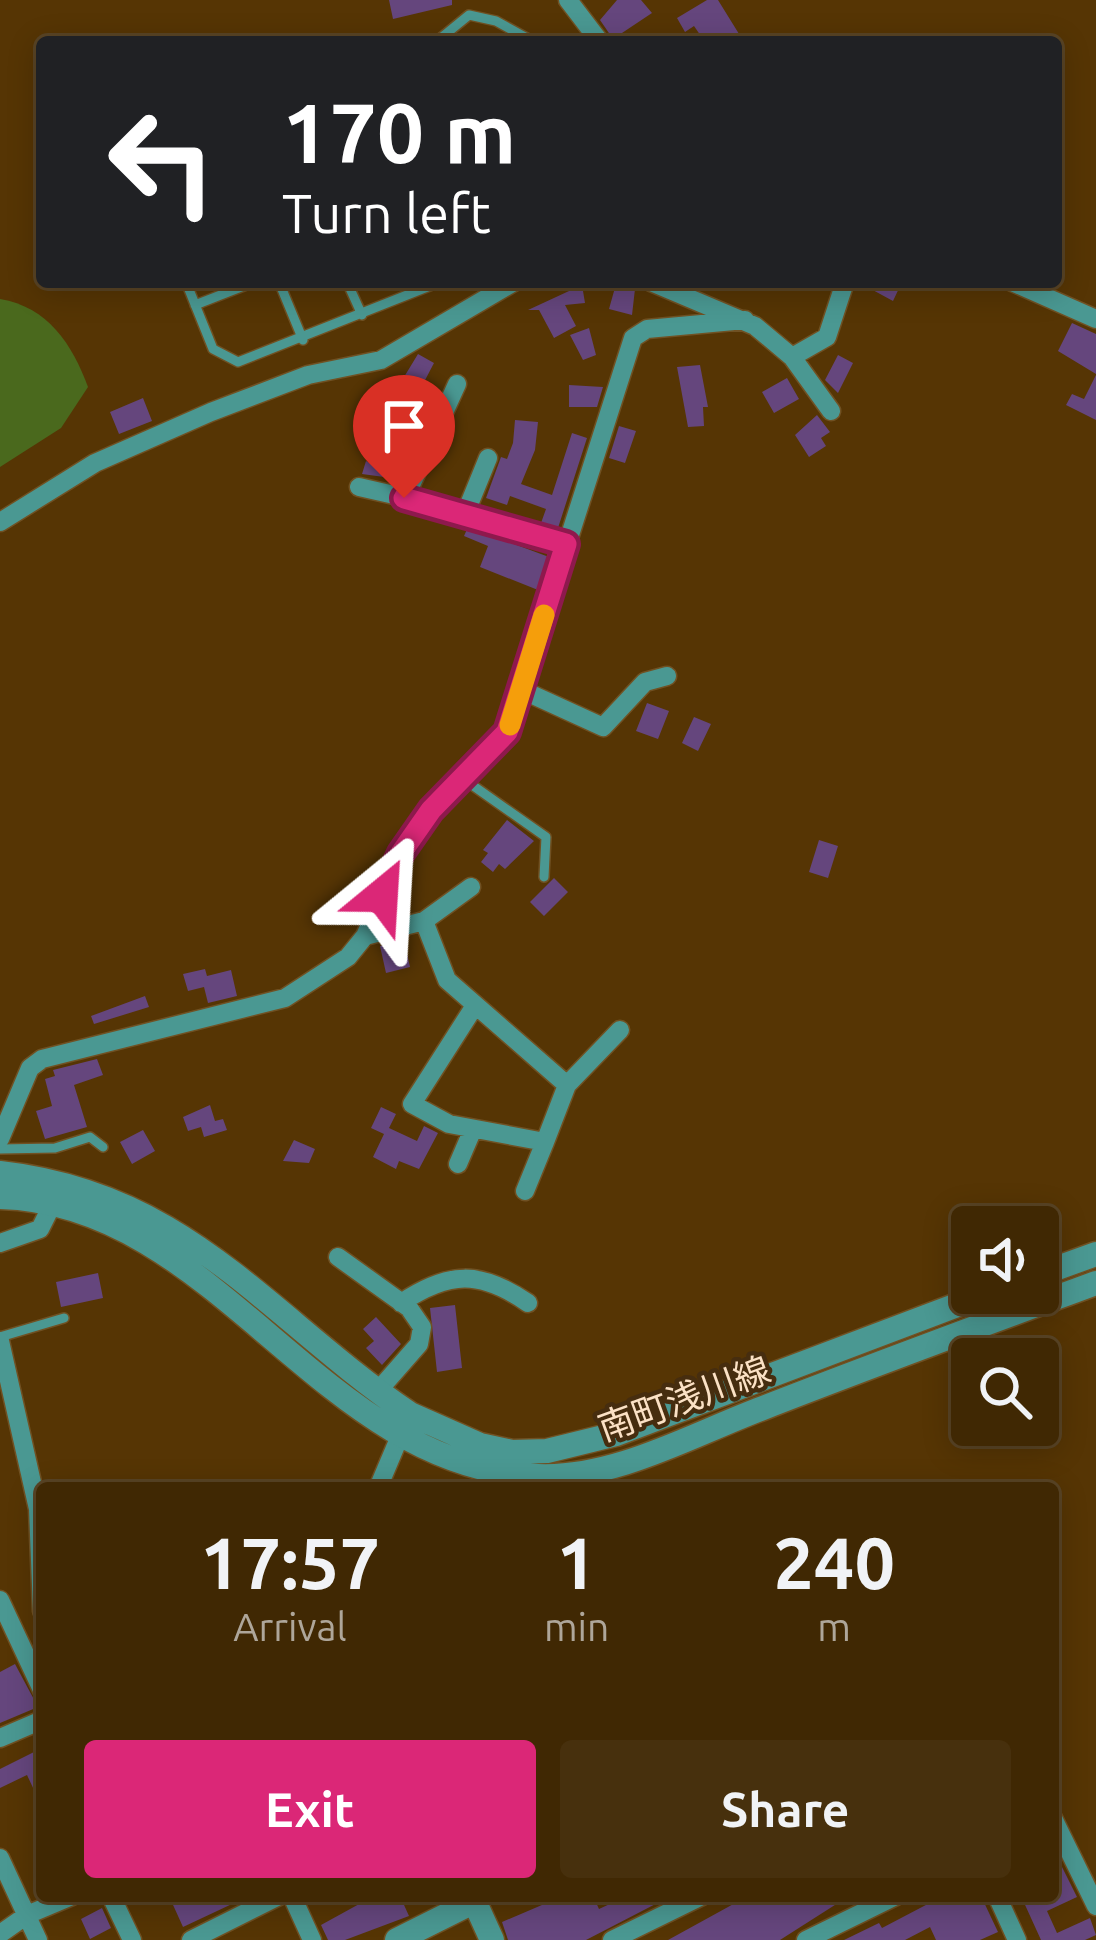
<!DOCTYPE html>
<html lang="en">
<head>
<meta charset="utf-8">
<style>
  body { margin:0; font-family:Ubuntu,"Noto Sans JP",sans-serif; background:#47300d; color:#f1f3f6; height:100vh; display:flex; flex-direction:column; font-size:45px; white-space:nowrap }
  * { box-sizing:border-box; margin:0 }
  p { font-size:39px; color:#aea69a }
  .icon { flex:none; width:66px; height:66px; fill:none; stroke:currentColor; stroke-width:2; stroke-linecap:round; stroke-linejoin:round }
  .map { position:relative; flex:1; overflow:hidden }
  .panel { position:absolute; left:36px; top:1482px; width:1023px; height:420px; display:flex; flex-direction:column; background:#402803; border-radius:12px; box-shadow:0 6px 30px #0003,0 0 0 3px #594425 }
  .panel>* { flex:none }
  .guide { position:absolute; left:36px; top:36px; width:1026px; height:252px; border-radius:12px; box-shadow:0 6px 30px #0003,0 0 0 3px #594425; background:#202124; color:#fff; overflow:hidden }
  .tools { position:absolute; left:951px; top:1206px; display:grid; gap:24px }
  .tools a { display:grid; place-items:center; width:108px; height:108px; border-radius:12px; background:#402803; box-shadow:0 6px 30px #0003,0 0 0 3px #594425; font-size:60px }
  .pin { position:absolute; display:grid; place-items:center; width:102px; height:102px; color:#fff; margin:-123px -51px; border-radius:50% 50% 50% 0; rotate:-45deg; box-shadow:0 0 12px #0007 }
  .pin .icon { rotate:45deg }
  .me { position:absolute; width:132px; margin:-66px; rotate:27deg; stroke-linejoin:round; filter:drop-shadow(0 0 9px #0008) }
  .turn { display:flex; align-items:center; gap:42px; height:252px; padding:0 48px; font-size:54px }
  .turn .icon { width:156px; height:156px; stroke-width:2.5 }
  .turn b { display:block; font-size:84px; line-height:102px }
  .eta { display:flex; justify-content:space-evenly; align-items:center; height:204px; text-align:center }
  .eta b { font-size:72px; font-weight:600; line-height:84px }
  .cta { display:flex; gap:24px; margin-top:auto; padding:24px 48px }
  .cta a { flex:1; height:138px; border-radius:12px; background:#db2777; color:#fff; font-size:48px; font-weight:600; line-height:138px; text-align:center }
  .cta a+a { background:#47300d; color:#f1f3f6 }
  .map>svg:first-child { display:block }
  .green { fill:#4a691d }
  .building { fill:#65467d }
  .lines { fill:none; stroke-linecap:round; stroke-linejoin:round }
  .service-casing { stroke:#705123; stroke-width:12 }
  .minor-casing { stroke:#705123; stroke-width:21 }
  .tertiary-casing { stroke:#705123; stroke-width:27 }
  .service { stroke:#4a9892; stroke-width:9 }
  .minor { stroke:#4a9892; stroke-width:18 }
  .tertiary { stroke:#4a9892; stroke-width:24 }
  .route-casing { stroke:#8e194d; stroke-width:30 }
  .route { stroke:#db2777; stroke-width:21 }
  .slow { stroke:#f59e0b; stroke-width:21 }
  .labels { text-anchor:middle; dominant-baseline:central; stroke-width:9; stroke-linejoin:round; paint-order:stroke }
  .street-label { font-size:36px; fill:#fbe1c5; stroke:#462d0f }
</style>
</head>
<body>
<div class="map">
<svg width="1096" height="1940" viewBox="0 0 1096 1940">
  <rect width="100%" height="100%" fill="#563504"/>
  <path class="green" d="M0 299C48 307 72 344 88 387L61 428 0 467Z"/>
  <path class="building" d="M389 0H452V5L393 19Z
    M617 0H641L652 13 613 39 600 20Z
    M707 0H718L744 42H705L694 26 685 32 677 18Z
    M858 282H902L893 301Z
    M616 284 635 289 632 315 609 309Z
    M582 285 585 303 565 305 576 326 554 338 539 310H528Z
    M1072 323 1096 334V374L1058 351Z
    M589 328 596 355 583 360 570 335Z
    M418 354 434 363 423 384 439 391 399 479 362 474 366 461 374 465 384 446 391 449 419 391 401 382Z
    M838 355 853 363 838 393 825 380Z
    M700 365 708 407H703L704 426 688 427 677 367Z
    M1096 375V420L1066 405 1072 394 1084 399Z
    M787 378 799 399 774 413 762 392Z
    M569 385 603 387 597 407H569Z
    M143 398 152 421 119 434 110 412Z
    M817 415 830 432 821 438 826 446 809 457 795 435Z
    M515 420 538 422 535 450 521 484 552 495 572 433 587 438 558 528 541 523 546 509 510 496 507 505 486 498 501 457 507 459 513 443Z
    M619 426 636 431 625 463 609 458Z
    M468 527 549 557 538 590 480 567 488 546 464 536Z
    M647 703 669 711 658 739 636 731Z
    M694 717 711 724 698 751 682 743Z
    M507 820 534 841 505 869 499 864 493 872 481 862 488 853 483 850Z
    M819 840 838 846 828 878 809 872Z
    M554 878 568 892 544 916 530 902Z
    M404 940 410 967 386 973 380 946Z
    M205 969 207 976 231 970 237 996 208 1003 204 987 188 991 183 974Z
    M145 996 149 1007 94 1024 91 1016Z
    M97 1059 103 1075 74 1085 87 1127 45 1139 36 1111 52 1106 45 1079 55 1076 53 1070Z
    M210 1105 215 1121 223 1119 227 1130 204 1137 201 1127 188 1131 183 1117Z
    M381 1107 396 1114 389 1128 417 1141 424 1126 438 1133 419 1169 399 1161 396 1169 373 1157 384 1134 371 1128Z
    M143 1130 155 1151 132 1164 120 1142Z
    M294 1140 315 1149 309 1163 283 1161Z
    M98 1273 103 1298 61 1307 56 1282Z
    M455 1305 462 1368 437 1372 430 1308Z
    M376 1317 401 1344 382 1365 366 1348 374 1341 363 1329Z
    M15 1664 38 1707 0 1723V1672Z
    M42 1748V1807L27 1775 0 1788V1769Z
    M1053 1849 1077 1897 1047 1911 1057 1933 1090 1918 1096 1935 1085 1940H1041L1021 1896H1053Z
    M169 1896H249L183 1927Z
    M358 1896H400L409 1916 345 1940H328L321 1925 361 1903Z
    M563 1896H593L599 1909 627 1896H671L586 1940H508L502 1922Z
    M748 1896H849L780 1940H668Z
    M943 1896H981L998 1932 980 1940H936L930 1927 905 1940H844L879 1923 882 1928Z
    M102 1908 111 1928 90 1939 81 1919Z"/>
  <g class="lines">
    <defs>
      <path id="service" d="M436 42 469 15 496 21 534 42
        M186 282 213 349 238 362 440 282
        M279 282 303 340
        M347 282 362 315
        M195 305 254 282
        M465 780 546 837 544 877
        M0 1149 55 1148 90 1137 103 1147
        M0 1337 64 1318"/>
      <path id="minor" d="M568 0 600 42
        M651 282 755 326 792 357 827 337 845 282
        M1012 282 1096 319
        M792 357 831 411
        M359 487 456 509 566 545
        M405 498 457 384
        M466 512 488 458
        M0 522 95 463 211 412 308 375 381 360 514 282
        M522 690 603 727 645 682 667 676
        M424 921 471 887
        M365 936 424 921 447 980 567 1085 545 1142 449 1124 412 1104 474 1007
        M567 1085 620 1030
        M0 1139 30 1068 42 1059 285 998 348 957 365 936 401 853 431 810 507 732 633 338 647 329 745 320
        M458 1164 473 1129
        M525 1191 545 1142
        M0 1243 40 1229 56 1197
        M338 1257 409 1308 422 1327 419 1344 377 1392
        M401 1303C449 1271 480 1270 528 1303
        M0 1341 38 1509 42 1611
        M378 1488 400 1436
        M0 1600 42 1690
        M0 1738 42 1720
        M1053 1818 1096 1906
        M0 1858 38 1940
        M111 1896 132 1940
        M292 1896 312 1940
        M997 1896 1017 1940
        M0 1934 27 1915 72 1896
        M191 1940 279 1896
        M612 1940 702 1896
        M806 1940 896 1896"/>
      <path id="tertiary" d="M0 1173C188 1194 266 1316 410 1414L480 1445 512 1452 547 1451 616 1434 989 1293
        M0 1197C219 1203 320 1468 538 1476 616 1479 691 1435 763 1408 873 1365 985 1324 1096 1283
        M1038 1275 1096 1254
        M472 1896 492 1940
        M397 1940 475 1901"/>
    </defs>
    <use href="#service" class="service-casing"/>
    <use href="#minor" class="minor-casing"/>
    <use href="#tertiary" class="tertiary-casing"/>
    <use href="#service" class="service"/>
    <use href="#minor" class="minor"/>
    <use href="#tertiary" class="tertiary"/>
  </g>
  <g class="lines">
    <defs>
      <path id="route" d="M382 895 401 853 431 810 507 732 566 544 404 498"/>
    </defs>
    <use href="#route" class="route-casing"/>
    <use href="#route" class="route"/>
    <path class="slow" d="M510 725 544 615"/>
  </g>
  <g class="labels">
    <g class="street-label">
      <text transform="translate(684 1398) rotate(-20)">南町浅川線</text>
    </g>
  </g>
</svg>
<div class="tools">
<a><svg class="icon" aria-label="sound" viewBox="0 0 24 24"><path d="M4 9h4l5-4v14l-5-4H4zM17 9q2 3 0 6"/></svg></a>
<a><svg class="icon" aria-label="search" viewBox="0 0 24 24"><circle cx="10" cy="10" r="6"/><path d="M15 15l6 6"/></svg></a>
</div>
<div class="pin" style="left:404px;top:498px;background:#d93025"><svg class="icon" aria-label="arrive" viewBox="0 0 24 24"><path d="M6 21V4h12l-3 4 3 4H6"/></svg></div>
<svg class="me" style="left:382px;top:895px" viewBox="-20 -20 40 40"><path d="M0-17L14 15 0 8-14 15z" fill="#db2777" stroke="#fff" stroke-width="4"/></svg>
<div class="guide">
<div class="turn"><svg class="icon" aria-label="left" viewBox="0 0 24 24"><path d="M17 20v-9H6M10 6l-5 5 5 5"/></svg><div><b>170 m</b>Turn left</div></div>
</div>
<section class="panel">
<div class="eta">
<div><b>17:57</b><p>Arrival</p></div>
<div><b>1</b><p>min</p></div>
<div><b>240</b><p>m</p></div>
</div>
<div class="cta"><a>Exit</a><a>Share</a></div>
</section>
</div>
</body>
</html>
